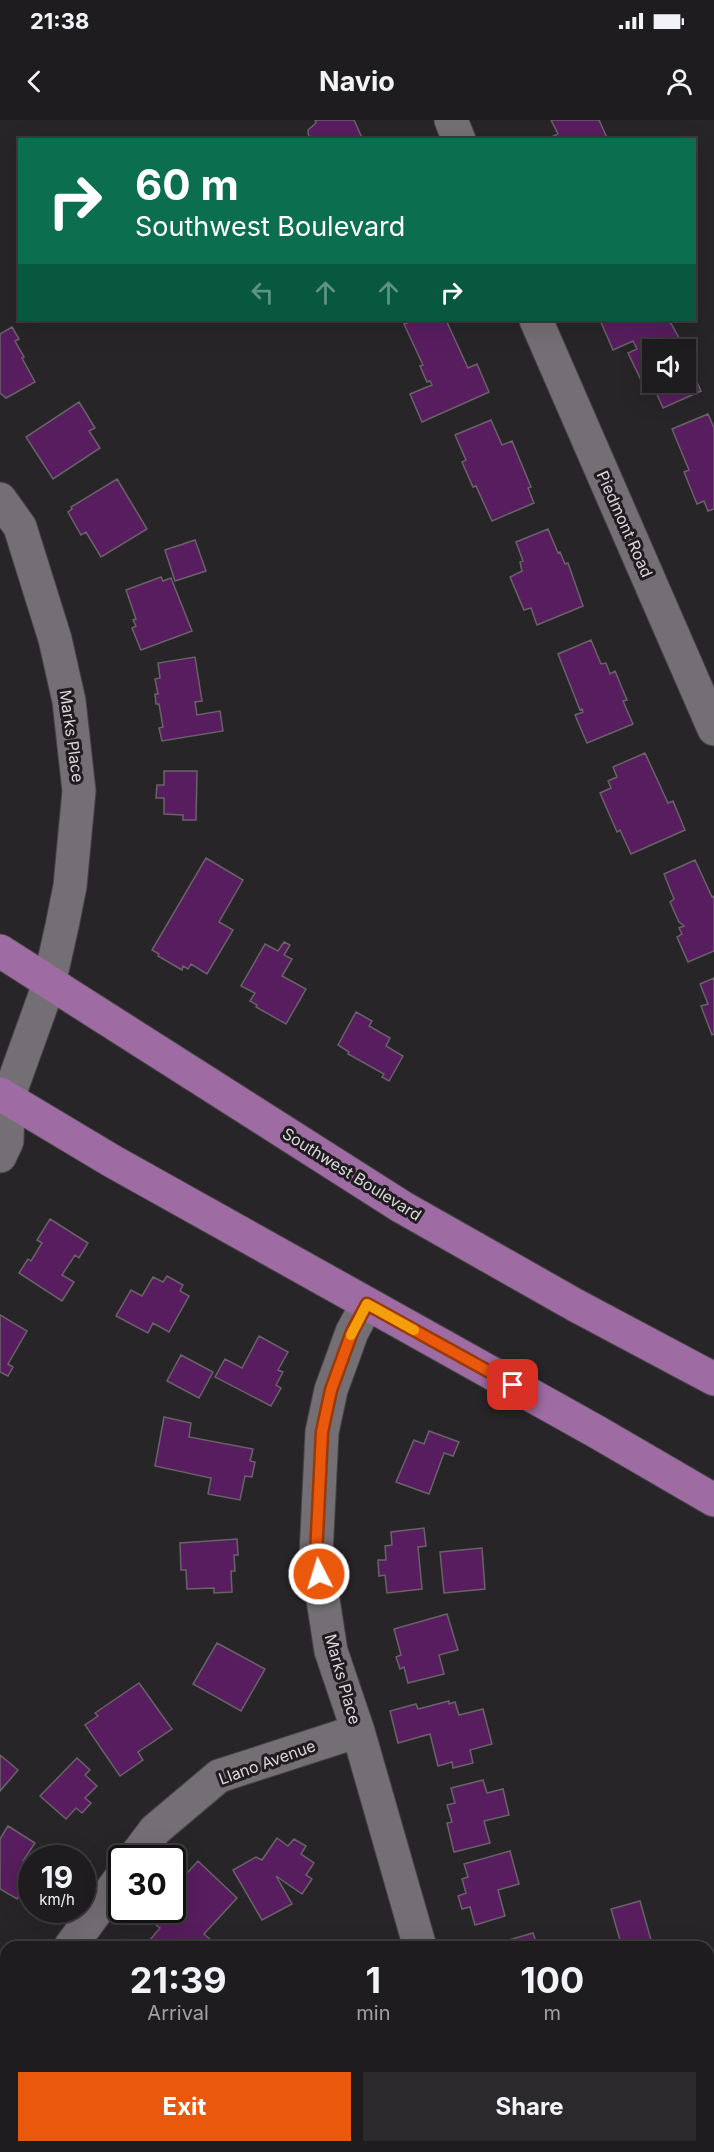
<!DOCTYPE html>
<html lang="en">
<head>
<meta charset="utf-8">
<style>
  body { margin:0; font-family:Inter,sans-serif; background:#2b292b; color:#f1f3f6; height:100vh; display:flex; flex-direction:column; font-size:22px; white-space:nowrap }
  * { box-sizing:border-box; margin:0 }
  p { font-size:20px; color:#a1a1a4 }
  .icon { flex:none; width:33px; height:33px; fill:none; stroke:currentColor; stroke-width:2; stroke-linecap:round; stroke-linejoin:round }
  .map { position:relative; flex:1; overflow:hidden }
  .panel { position:absolute; left:0px; top:1821px; width:714px; height:212px; display:flex; flex-direction:column; background:#1e1c1e; border-radius:18px 18px 0 0; box-shadow:0 6px 24px #0002,0 0 0 2px #3c3a3c }
  .panel>* { flex:none }
  .guide { position:absolute; left:18px; top:18px; width:678px; height:183px; border-radius:0px; box-shadow:0 6px 24px #0002,0 0 0 2px #3c3a3c; background:#0b6e4f; color:#fff; overflow:hidden }
  .controls { position:absolute; left:642px; top:219px; display:grid; gap:12px }
  .controls a { display:grid; place-items:center; width:54px; height:54px; border-radius:0px; background:#1e1c1e; box-shadow:0 6px 24px #0002,0 0 0 2px #3c3a3c; font-size:30px }
  .speed { position:absolute; left:18px; top:1725px; display:flex; gap:12px; font-size:30px; font-weight:700; text-align:center }
  .speed>* { display:grid; place-content:center; width:78px; height:78px; border-radius:50%; background:#1e1c1e; box-shadow:0 6px 24px #0002,0 0 0 2px #3c3a3c; line-height:1 }
  .speed small { font-size:15px; font-weight:400 }
  .speed .limit { border:3px solid #111; border-radius:9px; background:#fff; color:#111 }
  .pin { position:absolute; display:grid; place-items:center; width:51px; height:51px; color:#fff; margin:-26px; border-radius:12px; box-shadow:0 3px 9px #0006 }
  .me { position:absolute; width:66px; margin:-33px; rotate:355deg; stroke-linejoin:round; filter:drop-shadow(0 0 4px #0008) }
  .turn { display:flex; align-items:center; gap:21px; height:126px; padding:0 18px; font-size:27px }
  .turn .icon { width:78px; height:78px; stroke-width:2.5 }
  .turn b { display:block; font-size:42px; line-height:51px }
  .lanes { display:flex; align-items:center; height:57px; padding:0 18px; background:#0003; justify-content:center; gap:30px; direction:ltr }
  .lanes .off { opacity:.35 }
  .eta { display:flex; justify-content:space-evenly; align-items:center; height:102px; text-align:center }
  .eta b { font-size:36px; font-weight:700; line-height:42px }
  .primary-button { display:flex; gap:12px; margin-top:auto; padding:12px 18px }
  .primary-button a { flex:1; height:69px; border-radius:0px; background:#ea580c; color:#fff; font-size:24px; font-weight:700; line-height:69px; text-align:center }
  .primary-button a+a { background:#2b292b; color:#f1f3f6 }
  .status { display:flex; justify-content:space-between; align-items:center; height:42px; padding:0 30px; background:#1e1c1e; direction:ltr }
  .status svg { height:16px; fill:currentColor }
  header { display:flex; justify-content:space-between; align-items:center; height:78px; padding:0 18px; background:#1e1c1e; font-size:27px; font-weight:700 }
  .map>svg:first-child { display:block }
  .building { fill:#581d5e; stroke:#686368; stroke-width:1.5 }
  .lines { fill:none; stroke-linecap:round; stroke-linejoin:round }
  .street-casing { stroke:#454345; stroke-width:35 }
  .primary-casing { stroke:#454345; stroke-width:35 }
  .street { stroke:#736f74; stroke-width:33 }
  .primary { stroke:#9e6ba3; stroke-width:33 }
  .route-casing { stroke:#983908; stroke-width:15 }
  .route { stroke:#ea580c; stroke-width:10 }
  .slow { stroke:#f59e0b; stroke-width:10 }
  .labels { text-anchor:middle; dominant-baseline:central; stroke-width:6; stroke-linejoin:round; paint-order:stroke }
  .street-label { font-size:16px; fill:#dad8da; stroke:#1f1b1f }
</style>
</head>
<body>
<div class="status"><b>21:38</b><svg viewBox="0 0 49 12"><path d="M0 12V9h3v3zM5 12V6h3v6zM10 12V3h3v9zM15 12V0h3v12zM26 1h20v11H26zM47 4h2v5h-2z"/></svg></div>
<header><svg class="icon" aria-label="back" viewBox="0 0 24 24"><path d="M15 5l-7 7 7 7"/></svg>Navio<svg class="icon" aria-label="person" viewBox="0 0 24 24"><circle cx="12" cy="8" r="4"/><path d="M4 21q1-7 8-7t8 7"/></svg></header>
<div class="map">
<svg width="714" height="2032" viewBox="0 0 714 2032">
  <rect width="100%" height="100%" fill="#282528"/>
  <path class="building" d="M315 0H354L363 20H309L308 10 316 3Z
    M551 0H599L608 20H550L549 18 558 14Z
    M414 200H446L468 248 477 244 489 272 422 302 410 274 432 265 430 261 427 262 420 246 423 245 404 204Z
    M600 200H669L682 223 679 224 682 230H652V262H686V238L701 271 663 288 652 263 644 266 628 233 637 229 633 221 613 230Z
    M12 207 19 219 15 221 24 237 22 238 35 262 6 278 0 273V214Z
    M79 282 95 308 89 311 100 328 53 359 26 317Z
    M708 294 714 308V389L708 391 704 381 697 384 684 352 689 350 672 309Z
    M491 300 502 325 512 321 531 367 528 368 534 383 492 401 476 366 473 367 462 342 466 340 455 315Z
    M117 359 147 409 101 437 86 412 81 415 68 392 72 389 71 387Z
    M548 409 558 433 560 432 565 444 568 443 583 486 537 505 531 488 524 490 510 457 522 451 520 442 523 441 516 422Z
    M195 420 206 451 175 461 165 430Z
    M161 457 163 461 171 458 192 511 141 530 132 508 136 506 133 500 136 499 126 470Z
    M591 520 601 544 606 543 610 554 615 551 627 580 623 581 633 604 587 623 575 595 583 592 582 589 580 590 558 534Z
    M195 537 202 581 195 582 197 595 220 591 223 611 162 621 159 608 163 607 159 584H156L155 574H158L155 559 160 558 158 543Z
    M645 633 668 683 673 681 685 710 631 734 620 710 617 712 600 673 611 668 608 661 617 657 613 647Z
    M164 651H197L196 700H183V695L164 694V678H156L157 665H164Z
    M206 738 243 760 219 802 233 810 207 854 191 844 188 849 183 846 182 850 158 836 159 834 152 830Z
    M695 740 712 777 714 776V831L688 842 677 817 682 814 679 808 684 806 679 802 670 782 674 779 664 754Z
    M284 822 290 825 284 835 292 839 282 856 306 869 286 904 256 887 257 885 250 881 255 873 241 866 265 824 278 831Z
    M714 858V914L712 915 701 886 708 884 700 864Z
    M356 892 372 901 369 906 390 918 386 926 403 936 389 961 382 957 384 954 348 934 349 932 338 925Z
    M50 1099 88 1123 79 1138 75 1135 62 1155 74 1162 62 1181 19 1153 28 1139 31 1141 42 1123 37 1120Z
    M167 1156 183 1165 180 1171 189 1176 169 1212 153 1203 148 1213 116 1196 131 1170 142 1176 153 1157 163 1162Z
    M0 1195 27 1211 8 1244 13 1247 8 1256 0 1252Z
    M259 1216 288 1232 278 1250 283 1252 276 1265 281 1268 271 1286 215 1257 225 1239 242 1248Z
    M181 1235 213 1252 199 1278 167 1261Z
    M164 1297 191 1303 189 1317 253 1329 250 1341 255 1342 252 1357 245 1356 240 1380 208 1374 211 1358 155 1346Z
    M429 1311 459 1322 453 1336 444 1333 429 1374 396 1362 414 1320 424 1324Z
    M424 1408 426 1426 418 1427 422 1469 387 1473 385 1455 379 1456 378 1440H386L385 1426 392 1425 391 1412Z
    M237 1419 238 1435H234L235 1451H231L232 1472 214 1473V1468L187 1469 186 1450H181L180 1423Z
    M482 1428 485 1469 444 1473 440 1432Z
    M447 1494 458 1530 439 1535 444 1554 408 1563 404 1547 400 1549 396 1537 401 1535 394 1509Z
    M217 1523 265 1549 241 1591 193 1564Z
    M139 1563 172 1609 138 1632 143 1640 120 1656 85 1605 98 1596 95 1593Z
    M449 1581V1584L455 1582 459 1595 483 1589 492 1624 470 1630 473 1643 453 1648 452 1642 438 1646 430 1614 398 1623 390 1591 416 1584 418 1589Z
    M0 1635 18 1650 0 1671Z
    M77 1638 90 1650 85 1655 97 1666 85 1678 91 1683 82 1693 76 1688 66 1699 40 1676Z
    M483 1660 487 1673 503 1669 509 1695 484 1701 490 1723 454 1732 447 1703 452 1702 447 1685 455 1683 451 1668Z
    M8 1706 35 1723 23 1741 30 1745 23 1756 29 1760 17 1779 0 1769V1719Z
    M277 1718 288 1726 294 1719 306 1726 301 1734 314 1743 306 1755 312 1759 302 1774 276 1756 292 1784 262 1800 233 1750 256 1737 262 1740Z
    M510 1731 519 1764 498 1770 505 1796 475 1805 470 1787 462 1789 458 1776 466 1773 462 1759 468 1757 464 1744Z
    M198 1741 237 1778 204 1814 218 1826 156 1827 149 1821 160 1808 153 1803 165 1790H172V1782L186 1768 179 1762Z
    M640 1781 653 1827H622L611 1789Z
    M533 1813 538 1827H503L502 1822Z
    M6 2024V2026H65L60 2032H10L4 2027Z
    M340 2026H386L381 2028 382 2032H342Z
    M531 2026H569L570 2032H533Z"/>
  <g class="lines">
    <defs>
      <path id="street" d="M451 0 459 20
        M536 200 714 609
        M0 379 20 407 55 519 69 581 79 671 70 766 62 806 49 864 8 978 7 1021 0 1036
        M367 1184 352 1212 331 1270 322 1312 316 1435 331 1531 358 1611 420 1827
        M134 1738 155 1710 219 1656 358 1611
        M70 1827 122 1756
        M0 1923 6 1915
        M472 2026 473 2032"/>
      <path id="primary" d="M0 831 402 1087 575 1185 714 1259
        M0 974 112 1041 597 1312 714 1380"/>
    </defs>
    <use href="#street" class="street-casing"/>
    <use href="#primary" class="primary-casing"/>
    <use href="#street" class="street"/>
    <use href="#primary" class="primary"/>
  </g>
  <g class="lines">
    <defs>
      <path id="route" d="M319 1454 316 1435 322 1312 331 1270 352 1212 367 1184 513 1265"/>
    </defs>
    <use href="#route" class="route-casing"/>
    <use href="#route" class="route"/>
    <path class="slow" d="M351 1215 367 1184 414 1210"/>
  </g>
  <g class="labels">
    <g class="street-label">
      <text transform="translate(625 404) rotate(66)">Piedmont Road</text>
      <text transform="translate(72 616) rotate(82)">Marks Place</text>
      <text transform="translate(352 1054) rotate(32)">Southwest Boulevard</text>
      <text transform="translate(343 1559) rotate(74)">Marks Place</text>
      <text transform="translate(267 1642) rotate(-20)">Llano Avenue</text>
    </g>
  </g>
</svg>
<div class="controls">
<a><svg class="icon" aria-label="sound" viewBox="0 0 24 24"><path d="M4 9h4l5-4v14l-5-4H4zM17 9q2 3 0 6"/></svg></a>
</div>
<div class="speed"><div>19<small>km/h</small></div><div class="limit">30</div></div>
<div class="pin" style="left:513px;top:1265px;background:#d93025"><svg class="icon" aria-label="arrive" viewBox="0 0 24 24"><path d="M6 21V4h12l-3 4 3 4H6"/></svg></div>
<svg class="me" style="left:319px;top:1454px" viewBox="-20 -20 40 40"><circle r="17" fill="#ea580c" stroke="#fff" stroke-width="3"/><path d="M0-11L8 9 0 5-8 9z" fill="#fff"/></svg>
<div class="guide">
<div class="turn"><svg class="icon" aria-label="right" viewBox="0 0 24 24"><path d="M7 20v-9h11M14 6l5 5-5 5"/></svg><div><b>60 m</b>Southwest Boulevard</div></div>
<div class="lanes"><svg class="icon off" aria-label="left" viewBox="0 0 24 24"><path d="M17 20v-9H6M10 6l-5 5 5 5"/></svg><svg class="icon off" aria-label="ahead" viewBox="0 0 24 24"><path d="M12 20V5M6 11l6-6 6 6"/></svg><svg class="icon off" aria-label="ahead" viewBox="0 0 24 24"><path d="M12 20V5M6 11l6-6 6 6"/></svg><svg class="icon" aria-label="right" viewBox="0 0 24 24"><path d="M7 20v-9h11M14 6l5 5-5 5"/></svg></div>
</div>
<section class="panel">
<div class="eta">
<div><b>21:39</b><p>Arrival</p></div>
<div><b>1</b><p>min</p></div>
<div><b>100</b><p>m</p></div>
</div>
<div class="primary-button"><a>Exit</a><a>Share</a></div>
</section>
</div>
</body>
</html>
